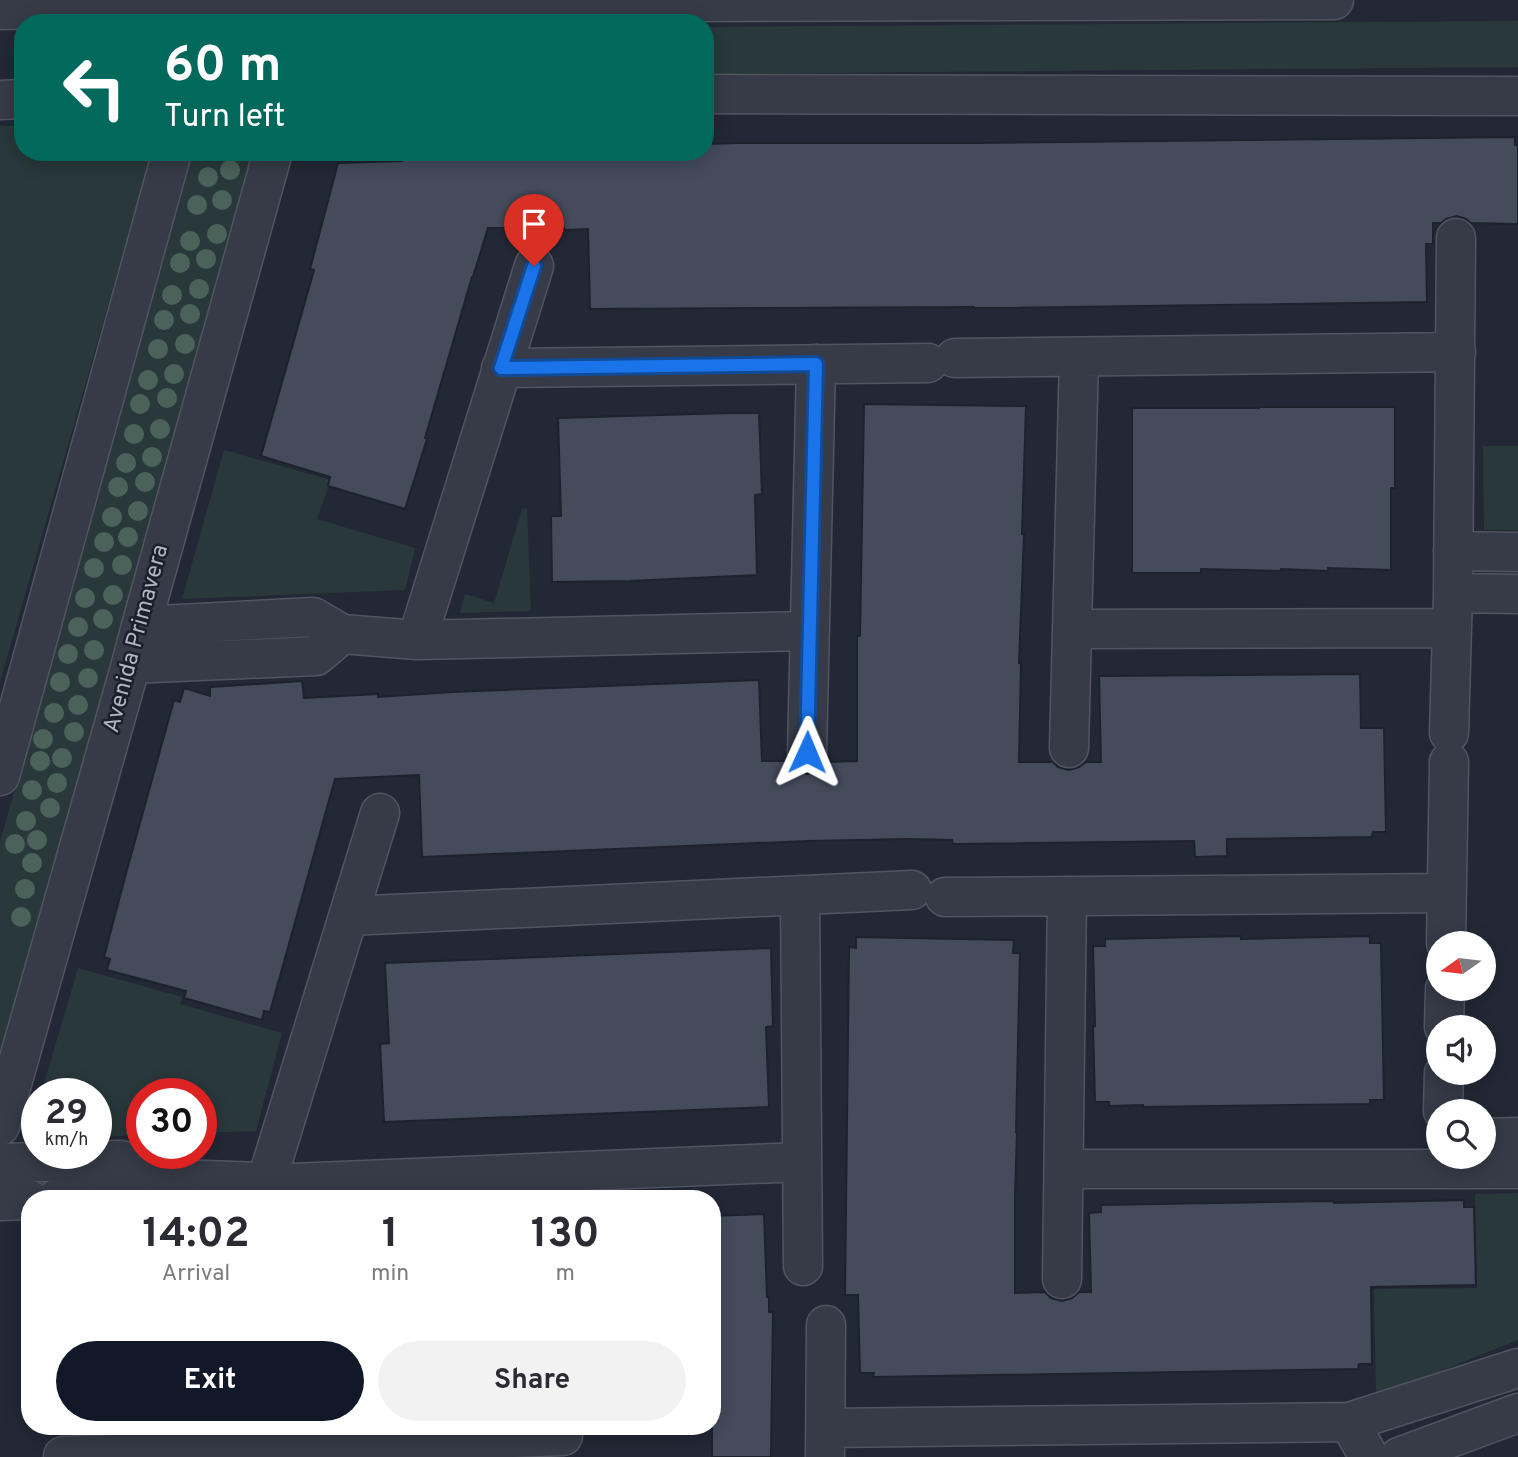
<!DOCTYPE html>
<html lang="en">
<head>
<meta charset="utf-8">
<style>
  body { margin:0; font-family:Overpass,sans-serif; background:#f2f2f3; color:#2b2b33; height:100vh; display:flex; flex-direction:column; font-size:26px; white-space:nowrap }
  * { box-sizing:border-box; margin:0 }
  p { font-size:23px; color:#7c7c81 }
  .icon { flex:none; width:38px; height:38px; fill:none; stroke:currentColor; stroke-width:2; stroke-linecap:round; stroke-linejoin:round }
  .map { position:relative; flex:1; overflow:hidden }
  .sheet { position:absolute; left:21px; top:1190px; width:700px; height:245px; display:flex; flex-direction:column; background:#fff; border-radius:28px; box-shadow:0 4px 18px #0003 }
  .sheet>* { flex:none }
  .hud { position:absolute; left:14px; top:14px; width:700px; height:147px; border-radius:28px; box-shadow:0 4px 18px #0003; background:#00695c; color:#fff; overflow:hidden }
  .needle { width:46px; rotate:256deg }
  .controls { position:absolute; left:1426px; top:931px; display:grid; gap:14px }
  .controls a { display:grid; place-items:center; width:70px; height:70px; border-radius:50%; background:#fff; box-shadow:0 4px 18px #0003; font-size:35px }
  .speed { position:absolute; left:21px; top:1078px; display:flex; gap:14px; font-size:35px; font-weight:700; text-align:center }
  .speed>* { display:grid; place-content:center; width:91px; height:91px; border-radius:50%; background:#fff; box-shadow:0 4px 18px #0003; line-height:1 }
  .speed small { font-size:18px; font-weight:400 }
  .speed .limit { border:10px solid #d22; background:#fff; color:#111 }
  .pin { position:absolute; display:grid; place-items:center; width:60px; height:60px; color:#fff; margin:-72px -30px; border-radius:50% 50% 50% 0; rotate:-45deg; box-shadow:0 0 7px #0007 }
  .pin .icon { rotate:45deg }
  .me { position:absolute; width:77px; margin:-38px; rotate:1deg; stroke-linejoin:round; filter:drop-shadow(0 0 5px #0008) }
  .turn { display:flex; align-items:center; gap:24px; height:147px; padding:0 35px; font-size:32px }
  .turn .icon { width:91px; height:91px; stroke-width:2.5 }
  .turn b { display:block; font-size:49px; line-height:60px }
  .eta { display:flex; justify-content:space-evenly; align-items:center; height:119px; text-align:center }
  .eta b { font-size:42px; font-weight:700; line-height:49px }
  .cta { display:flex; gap:14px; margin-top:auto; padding:14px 35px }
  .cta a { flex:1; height:80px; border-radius:42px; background:#111827; color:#fff; font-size:28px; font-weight:700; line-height:80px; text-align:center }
  .cta a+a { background:#f2f2f3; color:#2b2b33 }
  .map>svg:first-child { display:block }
  .green { fill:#29383b }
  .building { fill:#444b5b; stroke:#1d222d; stroke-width:2 }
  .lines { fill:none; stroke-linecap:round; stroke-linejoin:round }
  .minor-casing { stroke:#515561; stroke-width:41 }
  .minor { stroke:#363b47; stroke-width:38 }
  .tree { fill:#4b625b }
  .route-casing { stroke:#114b97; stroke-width:18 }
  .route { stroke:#1a73e8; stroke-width:12 }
  .labels { text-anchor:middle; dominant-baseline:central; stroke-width:5; stroke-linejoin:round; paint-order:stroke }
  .street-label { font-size:23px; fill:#b1b5c3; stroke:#1b202b }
</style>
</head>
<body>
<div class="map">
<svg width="1518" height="1457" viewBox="0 0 1518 1457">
  <rect width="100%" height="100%" fill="#232836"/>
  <path class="green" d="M1518 21V67L705 74V27Z
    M0 126H23V152H152L0 682Z
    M193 152H248L253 167 0 1070V842Z
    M1483 446H1518V530H1484Z
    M224 450 331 480 317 519 415 548 405 590 182 599Z
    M527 508 531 611 460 613 465 594 494 603 522 509Z
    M78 968 182 997 180 1004 282 1033 256 1131 201 1133V1094H142V1135L96 1137V1094H41Z
    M1518 1193V1340L1376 1397 1374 1289 1477 1288 1475 1194Z"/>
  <path class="building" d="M1515 137V145H1518V224L1471 223 1466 219 1457 216 1446 219 1441 223H1433V244H1426L1427 302 996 308H974V307L590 309 588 229 564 230V228H488L473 277H472L425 438 427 439 405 509 328 486 330 477 261 456 314 270 310 269 338 163 402 161V158L563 156V152H705V144L739 143H978Z
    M864 404 1026 406 1022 534H1024L1019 663H1021L1019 762H1053L1058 767 1069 770 1079 767 1086 762H1101L1099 676 1360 674 1361 728H1384L1386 832H1373L1372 837 1227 839V856L1195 857 1194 841 953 844 952 840 908 839 808 841 422 857 419 775 335 779 270 1012 264 1011 262 1020 184 998 186 991 107 970 110 959 104 957 125 877 174 700 180 702 184 688 210 696V687L302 681 304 698 378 694V697L452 692 759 680 762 761H787L795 770 807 774 818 771 826 762 857 761V636H860Z
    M1259 407H1395V488H1391V570L1328 568V571L1281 569V571L1201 569V573H1132V408H1259Z
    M730 413H759L762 494 755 495 757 575 630 581 552 582 551 516H561L558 418Z
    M1241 936V939L1370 936V943H1381L1384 1100H1370V1104L1143 1107V1105L1109 1106V1102H1095L1093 1026H1095L1093 946H1105V939Z
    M856 937 1014 940 1013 953H1020L1016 1132H1017L1015 1196V1293L1045 1292 1051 1298 1062 1301 1072 1298 1079 1292H1091L1089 1213 1101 1212V1205L1334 1201V1203L1464 1200V1207H1474L1476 1285 1371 1287 1372 1364H1359L1358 1369 873 1377 874 1373H860L858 1295H845L849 947 856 948Z
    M771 948 773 1026 766 1027 769 1107 384 1122 380 1044 389 1043 385 963Z
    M764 1214 767 1297H769V1312H773L771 1457H712V1216Z"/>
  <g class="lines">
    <defs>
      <path id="minor" d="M0 10 313 3 1334 0
        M705 94 1518 96
        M0 100 23 99
        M955 358 1456 352
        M501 368 928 363
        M1453 551 1518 552
        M1453 593 1518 594
        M141 626 313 617 342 634 417 640 810 631
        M1072 629 1452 628
        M417 640 534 266
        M131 664 316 656 342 634
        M1449 733 1453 593 1456 238
        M1069 748 1079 357
        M807 752 816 364
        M0 776 172 152
        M800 895 803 1266
        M945 897 1447 893
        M349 916 912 890
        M1446 943 1449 762
        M1444 1027 1445 989
        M1443 1111 1444 1073
        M0 1126 131 664 141 626 273 152
        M1484 1138 1518 1137
        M0 1163 121 1160 146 1178 292 1183 801 1162
        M1064 1169H1518
        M266 1183 380 813
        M56 1199 120 1196 146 1178
        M0 1201 30 1200
        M1062 1279 1067 896
        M1349 1422 1369 1457
        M826 1428 1349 1422 1518 1368
        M63 1456 563 1436
        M825 1457 826 1325
        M1399 1457 1518 1413"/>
    </defs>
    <use href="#minor" class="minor-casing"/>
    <use href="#minor" class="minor"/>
  </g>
  <g class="tree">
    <circle cx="230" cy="170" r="10"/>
    <circle cx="208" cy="177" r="10"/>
    <circle cx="222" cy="200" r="10"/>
    <circle cx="197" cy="205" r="10"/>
    <circle cx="217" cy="234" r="10"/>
    <circle cx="190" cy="241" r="10"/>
    <circle cx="206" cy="259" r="10"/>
    <circle cx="180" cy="263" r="10"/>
    <circle cx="199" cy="289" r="10"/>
    <circle cx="172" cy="295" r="10"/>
    <circle cx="190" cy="314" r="10"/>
    <circle cx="164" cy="320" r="10"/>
    <circle cx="185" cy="344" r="10"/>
    <circle cx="158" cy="349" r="10"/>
    <circle cx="174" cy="374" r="10"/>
    <circle cx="148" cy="380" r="10"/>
    <circle cx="167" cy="398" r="10"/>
    <circle cx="140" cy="404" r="10"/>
    <circle cx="160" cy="429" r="10"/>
    <circle cx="134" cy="434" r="10"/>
    <circle cx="152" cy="457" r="10"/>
    <circle cx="126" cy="463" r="10"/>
    <circle cx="145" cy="482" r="10"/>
    <circle cx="118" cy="487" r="10"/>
    <circle cx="138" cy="511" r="10"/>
    <circle cx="112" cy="517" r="10"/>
    <circle cx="128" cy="537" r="10"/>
    <circle cx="104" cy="542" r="10"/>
    <circle cx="122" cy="565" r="10"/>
    <circle cx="94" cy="568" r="10"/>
    <circle cx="113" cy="595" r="10"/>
    <circle cx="85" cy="598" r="10"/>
    <circle cx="103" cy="619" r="10"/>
    <circle cx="78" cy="627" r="10"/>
    <circle cx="94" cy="650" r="10"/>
    <circle cx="68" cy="654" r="10"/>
    <circle cx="88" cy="678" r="10"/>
    <circle cx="60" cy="682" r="10"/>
    <circle cx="78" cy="705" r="10"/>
    <circle cx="54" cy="713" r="10"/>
    <circle cx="74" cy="732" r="10"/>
    <circle cx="43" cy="739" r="10"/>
    <circle cx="62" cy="758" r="10"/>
    <circle cx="40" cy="761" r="10"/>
    <circle cx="57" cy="783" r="10"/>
    <circle cx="32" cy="790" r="10"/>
    <circle cx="50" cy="808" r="10"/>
    <circle cx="26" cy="821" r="10"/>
    <circle cx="37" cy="840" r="10"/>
    <circle cx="15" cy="844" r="10"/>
    <circle cx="32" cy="863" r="10"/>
    <circle cx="25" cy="889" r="10"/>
    <circle cx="21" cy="917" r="10"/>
  </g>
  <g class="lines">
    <defs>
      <path id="route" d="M534 266 501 368 816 364 807 752"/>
    </defs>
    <use href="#route" class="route-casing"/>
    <use href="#route" class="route"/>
  </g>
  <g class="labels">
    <g class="street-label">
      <text transform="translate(137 639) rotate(-75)">Avenida Primavera</text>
    </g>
  </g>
</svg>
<div class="controls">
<a><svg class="needle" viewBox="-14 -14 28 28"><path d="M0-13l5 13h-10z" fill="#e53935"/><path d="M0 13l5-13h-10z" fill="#7c7c81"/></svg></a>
<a><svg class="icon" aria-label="sound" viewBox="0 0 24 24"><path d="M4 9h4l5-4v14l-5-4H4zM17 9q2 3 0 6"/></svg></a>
<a><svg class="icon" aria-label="search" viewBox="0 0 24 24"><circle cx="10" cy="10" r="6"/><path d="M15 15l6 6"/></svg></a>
</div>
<div class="speed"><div>29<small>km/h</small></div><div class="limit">30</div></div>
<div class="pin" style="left:534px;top:266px;background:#d93025"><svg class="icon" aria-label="arrive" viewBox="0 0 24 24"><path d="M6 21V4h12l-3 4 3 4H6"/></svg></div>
<svg class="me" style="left:807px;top:752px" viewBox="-20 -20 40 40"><path d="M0-17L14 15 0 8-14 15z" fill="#1a73e8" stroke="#fff" stroke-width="4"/></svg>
<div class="hud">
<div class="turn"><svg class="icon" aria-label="left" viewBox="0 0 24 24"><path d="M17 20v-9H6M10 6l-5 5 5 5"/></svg><div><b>60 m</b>Turn left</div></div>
</div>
<section class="sheet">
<div class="eta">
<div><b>14:02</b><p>Arrival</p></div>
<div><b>1</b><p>min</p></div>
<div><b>130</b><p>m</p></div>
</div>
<div class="cta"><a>Exit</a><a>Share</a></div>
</section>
</div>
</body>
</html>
